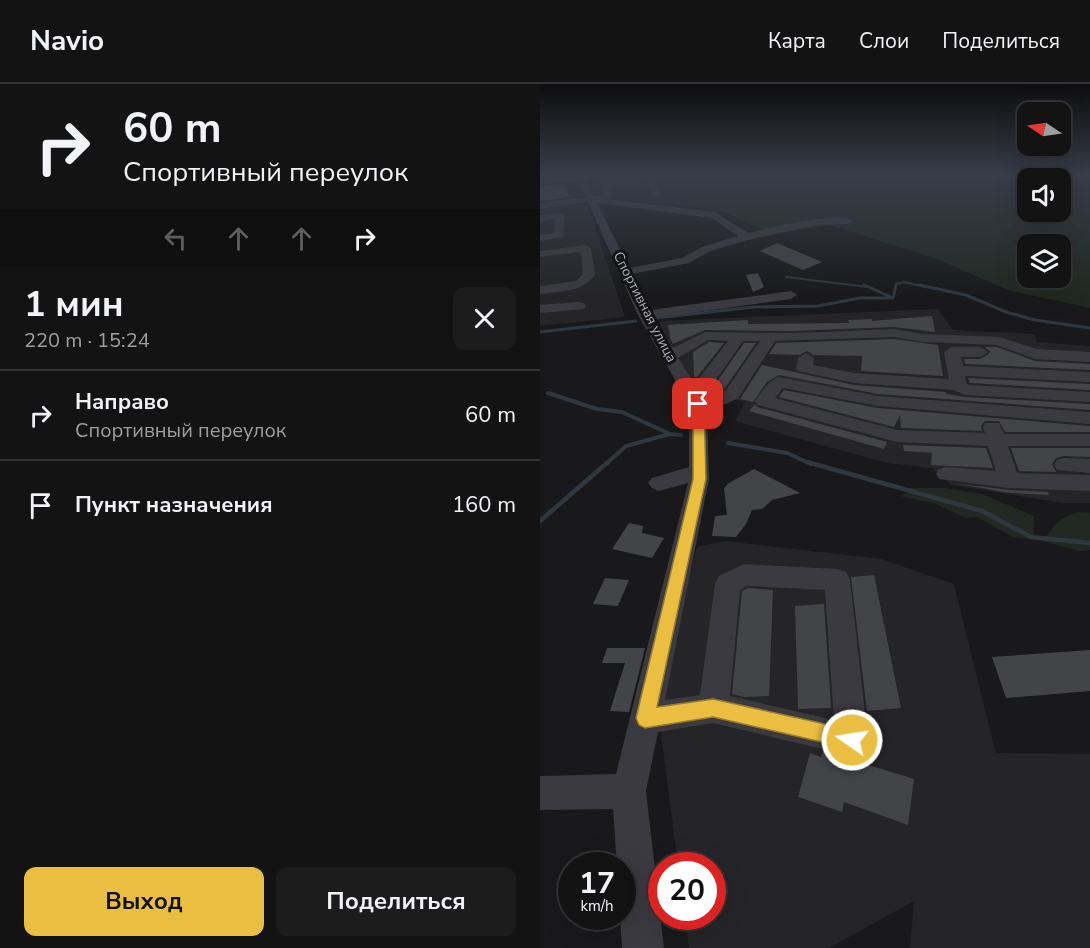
<!DOCTYPE html>
<html lang="ru">
<head>
<meta charset="utf-8">
<style>
  body { margin:0; font-family:"Nunito Sans",sans-serif; background:#1c1c1d; color:#f1f3f6; height:100vh; display:flex; flex-direction:column; font-size:22px; white-space:nowrap }
  * { box-sizing:border-box; margin:0 }
  p { font-size:20px; color:#9d9ea0 }
  .icon { flex:none; width:33px; height:33px; fill:none; stroke:currentColor; stroke-width:2; stroke-linecap:round; stroke-linejoin:round }
  .map { position:relative; flex:1; overflow:hidden }
  .side { display:flex; flex-direction:column; background:#131314; width:540px }
  .side>* { flex:none }
  .guide { background:#131314; color:#f1f3f6; overflow:hidden }
  .needle { width:39px; rotate:283deg }
  .controls { position:absolute; left:477px; top:18px; display:grid; gap:12px }
  .controls a { display:grid; place-items:center; width:54px; height:54px; border-radius:12px; background:#131314; box-shadow:0 6px 24px #0002,0 0 0 2px #323234; font-size:30px }
  .speed { position:absolute; left:18px; top:768px; display:flex; gap:12px; font-size:30px; font-weight:700; text-align:center }
  .speed>* { display:grid; place-content:center; width:78px; height:78px; border-radius:50%; background:#131314; box-shadow:0 6px 24px #0002,0 0 0 2px #323234; line-height:1 }
  .speed small { font-size:15px; font-weight:400 }
  .speed .limit { border:9px solid #d22; background:#fff; color:#111 }
  .pin { position:absolute; display:grid; place-items:center; width:51px; height:51px; color:#fff; margin:-26px; border-radius:12px; box-shadow:0 3px 9px #0006 }
  .me { position:absolute; width:66px; margin:-33px; rotate:283deg; stroke-linejoin:round; filter:drop-shadow(0 0 4px #0008) }
  .turn { display:flex; align-items:center; gap:21px; height:126px; padding:0 24px; font-size:27px }
  .turn .icon { width:78px; height:78px; stroke-width:2.5 }
  .turn b { display:block; font-size:42px; line-height:51px }
  .lanes { display:flex; align-items:center; height:57px; padding:0 24px; background:#0003; justify-content:center; gap:30px; direction:ltr }
  .lanes .off { opacity:.35 }
  .round { display:grid; place-items:center; flex:none; width:63px; height:63px; border-radius:12px; background:#1c1c1d }
  .summary { display:flex; align-items:center; justify-content:space-between; height:102px; padding:0 24px }
  h1 { font-size:36px; font-weight:700; line-height:45px }
  .action { display:flex; gap:12px; margin-top:auto; padding:12px 24px }
  .action a { flex:1; height:69px; border-radius:12px; background:#eabf41; color:#111; font-size:24px; font-weight:700; line-height:69px; text-align:center }
  .action a+a { background:#1c1c1d; color:#f1f3f6 }
  ul { padding:0; list-style:none }
  li { display:flex; align-items:center; gap:18px; height:90px; padding:0 24px; border-top:2px solid #323234 }
  li div { flex:1 }
  li b { display:block; font-size:22px }
  li em { font-style:normal }
  header { display:flex; align-items:center; gap:36px; box-sizing:border-box; height:84px; padding:0 30px; background:#131314; border-bottom:2px solid #323234 }
  header strong { font-size:28px }
  nav { display:flex; gap:33px; margin-inline-start:auto; font-size:21px }
  main { display:flex; flex:1; min-height:0 }
  .map>svg:first-child { display:block }
  .built { fill:#252528 }
  .green { fill:#212922; fill-rule:evenodd }
  .lines { fill:none; stroke-linecap:round; stroke-linejoin:round }
  .stream-far3 { stroke:#2f373f; stroke-width:2 }
  .stream-far2 { stroke:#2f373f; stroke-width:3 }
  .stream-far1 { stroke:#2f373f; stroke-width:4 }
  .stream { stroke:#2f373f; stroke-width:4.5 }
  .building { fill:#434448 }
  .minor { fill:#3a3a40; fill-rule:evenodd }
  .route { fill:#eabf41; stroke:#987c2a; stroke-width:1.5 }
  .labels { text-anchor:middle; dominant-baseline:central; stroke-width:6; stroke-linejoin:round; paint-order:stroke }
  .far-street-label { font-size:14px; fill:#acafba; stroke:#141416 }
</style>
</head>
<body>
<header>
<strong>Navio</strong>
<nav><a>Карта</a><a>Слои</a><a>Поделиться</a></nav>
</header>
<main>
<section class="side">
<div class="guide">
<div class="turn"><svg class="icon" aria-label="right" viewBox="0 0 24 24"><path d="M7 20v-9h11M14 6l5 5-5 5"/></svg><div><b>60 m</b>Спортивный переулок</div></div>
<div class="lanes"><svg class="icon off" aria-label="left" viewBox="0 0 24 24"><path d="M17 20v-9H6M10 6l-5 5 5 5"/></svg><svg class="icon off" aria-label="ahead" viewBox="0 0 24 24"><path d="M12 20V5M6 11l6-6 6 6"/></svg><svg class="icon off" aria-label="ahead" viewBox="0 0 24 24"><path d="M12 20V5M6 11l6-6 6 6"/></svg><svg class="icon" aria-label="right" viewBox="0 0 24 24"><path d="M7 20v-9h11M14 6l5 5-5 5"/></svg></div>
</div>
<div class="summary"><div><h1>1 мин</h1><p>220 m · 15:24</p></div><a class="round"><svg class="icon" aria-label="close" viewBox="0 0 24 24"><path d="M6 6l12 12M18 6L6 18"/></svg></a></div>
<ul>
<li><svg class="icon" aria-label="right" viewBox="0 0 24 24"><path d="M7 20v-9h11M14 6l5 5-5 5"/></svg><div><b>Направо</b><p>Спортивный переулок</p></div><em>60 m</em></li>
<li><svg class="icon" aria-label="arrive" viewBox="0 0 24 24"><path d="M6 21V4h12l-3 4 3 4H6"/></svg><div><b>Пункт назначения</b></div><em>160 m</em></li>
</ul>
<div class="action"><a>Выход</a><a>Поделиться</a></div>
</section>
<div class="map">
<svg width="550" height="864" viewBox="0 0 550 864">
  <rect width="100%" height="100%" fill="#19191b"/>
  <path class="built" d="M47 119 85 233 0 242V125Z
    M398 225 413 246 494 250 497 258 550 262V419H523L411 401 392 384 347 379 195 337 205 318 161 310 118 246 120 237Z
    M184 457 341 475 414 500 456 669 550 670V864H370L374 817 289 864H149L145 833 172 832V782L138 781 117 618 157 463Z"/>
  <path class="green" d="M45 92H544L550 95V224L468 206 397 175 290 141 233 150 186 129 140 121 59 114ZM488 94H520V128H488ZM488 160H520V194H488Z
    M370 404H405L442 410 494 432V452L506 454C514 438 531 425 550 429V466L539 467 499 456 473 453 437 433 426 434 396 420 360 412 369 408Z"/>
  <g class="lines">
    <path class="stream-far3" d="M246 193 328 203
      M356 203V200L364 198 386 203"/>
    <path class="stream-far2" d="M324 201 351 213
      M379 201 426 211 466 228 495 236 550 244
      M116 234 214 223 278 222 320 214H353L356 201
      M0 248 96 237"/>
    <path class="stream-far1" d="M8 309 57 325 82 328 130 350 141 351
      M188 359 247 369 271 380
      M66 380 86 362 130 350"/>
    <path class="stream" d="M267 378 442 427 491 453 550 459
      M0 437 68 378"/>
  </g>
  <path class="building" d="M25 100 29 113 0 117V102Z
    M237 159 282 178 263 186 220 167Z
    M218 189 224 203 213 208 206 191Z
    M392 232 395 248 354 243 253 247 165 246 133 260 130 254 128 241 208 236V240L309 239 308 236 332 235V237Z
    M354 255 398 261 403 292 321 287 322 272 273 271 267 267 259 271 229 270 236 259Z
    M169 258 184 259 157 293H154L153 268Z
    M204 259H216L185 304 169 309Z
    M444 263H457L495 277 550 280V286L425 280 424 275H440L449 270 450 267Z
    M222 281 314 301 406 308V310L425 313 550 320V326L338 310 239 291 227 298 213 318 200 315Z
    M428 294 550 300V306L430 299Z
    M244 306 338 324 550 342V348H465L459 337H445L441 342 442 347 361 344 360 331 354 343 239 313Z
    M215 320 217 323 347 358 344 365 209 327Z
    M363 361 446 364 453 384 391 381 392 369 364 367Z
    M471 364H550V373L524 372 516 374 512 380 516 388 479 387Z
    M214 385 260 409 232 416 222 425 212 426 206 440 196 453 172 452 175 432 187 431 184 404 189 399Z
    M412 399 469 406 508 408 509 411 471 409Z
    M89 439 103 442 102 449 124 454 112 474 72 465Z
    M334 491 361 624 327 627 311 493Z
    M65 494 89 496 78 522 53 520Z
    M208 504 233 506 229 612 204 613 192 610 202 507Z
    M284 520 291 624 258 625 255 522Z
    M67 564H105L89 628 70 627 85 579H62Z
    M550 566V607L466 614 452 573Z
    M283 667 374 695 368 741 304 718 302 728 258 713 270 669 281 673Z"/>
  <g class="lines">
    <path class="minor" d="M44 92 54 112 62 111 60 97 112 93 120 109 119 111H113L106 98 68 101 71 113 68 115 175 128 208 149C228 145 298 126 313 137L308 140 277 141 208 156 170 167 149 179 92 190 110 226 251 207 257 211 251 215 114 234 133 264 165 248 253 249 354 245 383 250 459 253 497 265 550 268V278L495 275 457 261 383 258 354 253 235 257 198 314 186 320 167 324 169 395 125 616 160 611 175 500 179 492 204 480 297 485 306 488 310 496 328 656 323 667 312 672 173 639 118 648 106 707 124 864H82L80 832H82V782H77L73 725 0 726V692L76 690 148 399 119 407 112 404 108 399 112 394 149 383V320L98 231 48 118 0 125V119L46 113 38 97 0 100V96ZM57 119 172 134 198 152 162 163 142 174 89 184ZM168 256 188 257 155 300 138 274ZM203 257H220L186 306 163 314ZM207 502 285 506 294 636 190 612 200 506Z
      M20 129 25 132 23 153 0 157V151L14 149 15 135 0 137V131Z
      M46 161 51 164 55 191C41 209 21 207 0 210V202L36 197 43 190 41 168 0 173V167Z
      M39 218 44 219 46 222 44 225 0 229V221Z
      M412 263H440L448 268 440 273H421L423 282 550 288V298L425 292 426 299 429 301 550 308V318L425 311 414 306 314 299 258 287 256 284 258 274 266 269 274 274 273 281 314 289 409 295 404 268Z
      M239 293 338 312 550 328V340L338 322 243 304 235 314 357 346 445 349 443 343 445 339H459L464 350H550V362H468L477 389 550 391V407L469 404 399 395 396 390 399 385 406 383 456 387 448 362 357 358 218 321 215 317C221 308 229 296 239 293Z
      M524 374 550 375V389L517 386 514 381 517 376Z"/>
  </g>
  <linearGradient id="sky" x2="0" y2="1"><stop stop-color="#0e0e0f"/><stop offset="0.43" stop-color="#383e4a"/><stop offset="1" stop-color="#383e4a" stop-opacity="0"/></linearGradient>
  <rect width="550" height="213" fill="url(#sky)"/>
  <path class="route" d="M158 316 164 320 166 395 117 623 173 615 312 646 319 649 322 656 319 663 312 665 173 633 105 644 99 641 96 634 153 395V320Z"/>
  <g class="labels">
    <g class="far-street-label">
      <text transform="translate(105 223) rotate(63)">Спортивная улица</text>
    </g>
  </g>
</svg>
<div class="controls">
<a><svg class="needle" viewBox="-14 -14 28 28"><path d="M0-13l5 13h-10z" fill="#e53935"/><path d="M0 13l5-13h-10z" fill="#9d9ea0"/></svg></a>
<a><svg class="icon" aria-label="sound" viewBox="0 0 24 24"><path d="M4 9h4l5-4v14l-5-4H4zM17 9q2 3 0 6"/></svg></a>
<a><svg class="icon" aria-label="layers" viewBox="0 0 24 24"><path d="M12 4l9 5-9 5-9-5zM3 14l9 5 9-5"/></svg></a>
</div>
<div class="speed"><div>17<small>km/h</small></div><div class="limit">20</div></div>
<div class="pin" style="left:158px;top:320px;background:#d93025"><svg class="icon" aria-label="arrive" viewBox="0 0 24 24"><path d="M6 21V4h12l-3 4 3 4H6"/></svg></div>
<svg class="me" style="left:312px;top:656px" viewBox="-20 -20 40 40"><circle r="17" fill="#eabf41" stroke="#fff" stroke-width="3"/><path d="M0-11L8 9 0 5-8 9z" fill="#fff"/></svg>
</div>
</main>
</body>
</html>
